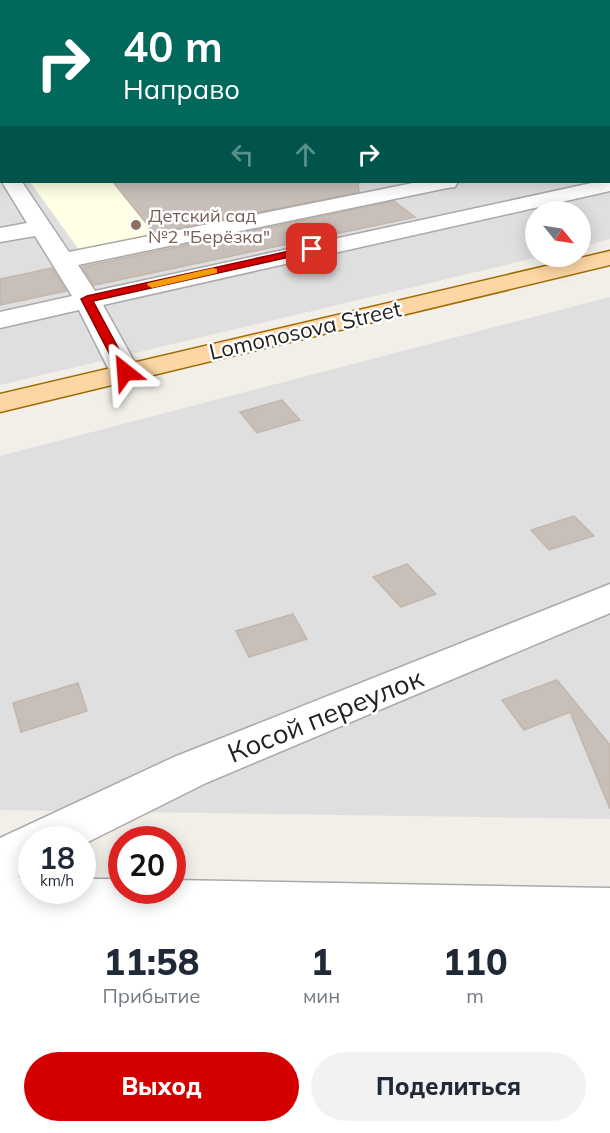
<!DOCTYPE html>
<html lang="ru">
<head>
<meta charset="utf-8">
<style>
  body { margin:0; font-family:Mulish,sans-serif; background:#f2f2f3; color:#1f2937; height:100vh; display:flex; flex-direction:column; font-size:22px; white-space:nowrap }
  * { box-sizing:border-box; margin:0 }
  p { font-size:20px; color:#747a83 }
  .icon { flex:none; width:33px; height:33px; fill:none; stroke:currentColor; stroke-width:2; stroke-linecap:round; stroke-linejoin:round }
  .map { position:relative; height:923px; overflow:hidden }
  .side { display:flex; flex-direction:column; background:#fff; flex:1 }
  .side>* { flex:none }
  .top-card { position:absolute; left:0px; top:0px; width:610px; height:183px; box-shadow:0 3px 15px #0003; background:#00695c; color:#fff; overflow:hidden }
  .needle { width:39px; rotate:120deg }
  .controls { position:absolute; left:525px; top:201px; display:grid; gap:12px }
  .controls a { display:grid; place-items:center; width:66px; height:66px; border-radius:50%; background:#fff; box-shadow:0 3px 15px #0003; font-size:30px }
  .speed { position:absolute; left:18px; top:826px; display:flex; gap:12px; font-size:30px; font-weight:700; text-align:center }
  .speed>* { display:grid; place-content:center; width:78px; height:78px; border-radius:50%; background:#fff; box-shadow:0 3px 15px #0003; line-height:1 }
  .speed small { font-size:15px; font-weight:400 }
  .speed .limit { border:9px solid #d22; background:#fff; color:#111 }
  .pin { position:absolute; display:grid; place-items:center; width:51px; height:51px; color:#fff; margin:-26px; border-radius:12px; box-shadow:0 3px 9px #0006 }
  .me { position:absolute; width:66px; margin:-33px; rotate:332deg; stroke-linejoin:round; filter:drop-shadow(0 0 4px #0008) }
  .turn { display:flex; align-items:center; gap:21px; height:126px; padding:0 24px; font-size:27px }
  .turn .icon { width:78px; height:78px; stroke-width:2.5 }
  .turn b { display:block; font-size:42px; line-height:51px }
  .lanes { display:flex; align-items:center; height:57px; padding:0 24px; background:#0003; justify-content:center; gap:30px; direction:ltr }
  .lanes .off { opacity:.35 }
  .eta { display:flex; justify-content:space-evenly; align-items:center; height:102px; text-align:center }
  .eta b { font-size:36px; font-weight:800; line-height:42px }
  .primary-button { display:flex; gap:12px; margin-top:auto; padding:12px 24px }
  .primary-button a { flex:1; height:69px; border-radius:36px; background:#d40000; color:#fff; font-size:24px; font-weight:800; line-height:69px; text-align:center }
  .primary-button a+a { background:#f2f2f3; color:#1f2937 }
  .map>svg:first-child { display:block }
  .residential { fill:#e0dfdf; fill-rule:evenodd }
  .education { fill:#ffffe5 }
  .building { fill:#c7bfb8; stroke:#c4b6ab; stroke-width:1.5 }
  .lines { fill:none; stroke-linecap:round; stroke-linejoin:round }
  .minor-casing { stroke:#a9a9a9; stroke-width:3 }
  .major-casing { stroke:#a06b00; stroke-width:3 }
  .minor { fill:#fff; fill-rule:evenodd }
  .major { fill:#fcd6a4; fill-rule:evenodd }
  .route { fill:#d40000; stroke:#8a0000; stroke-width:1.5 }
  .slow { fill:#f59e0b }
  .education-dot { fill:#8d6e63; stroke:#fff; stroke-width:2 }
  .labels { text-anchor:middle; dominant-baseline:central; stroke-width:5; stroke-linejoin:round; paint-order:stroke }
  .far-education-label { font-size:18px; fill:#785e54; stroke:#fff; text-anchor:start }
  .street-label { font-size:22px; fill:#222; stroke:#fff }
  .near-street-label { font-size:27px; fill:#222; stroke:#fff }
</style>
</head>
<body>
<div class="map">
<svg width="610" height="923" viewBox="0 0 610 923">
  <rect width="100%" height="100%" fill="#f2efe9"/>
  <path class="residential" d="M0 0H610V239L581 247 580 212H536V256L539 257 0 385ZM2 2H609V182H2Z
    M610 297V819L0 810V456Z"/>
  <path class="education" d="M0 0H289L298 1 2 2 1 45Z
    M323 0H610V25L609 2H319Z
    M30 182H320L341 198 80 251Z"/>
  <path class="building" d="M113 182H358L359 192 154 233Z
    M394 201 415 217 100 284 94 285 82 267Z
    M52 268 66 291 0 305V279Z
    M282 400 300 420 257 433 240 412Z
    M574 516 594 536 549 550 531 530Z
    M407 564 436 594 401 607 373 577Z
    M293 614 307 639 249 657 236 631Z
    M557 680 610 745V809L570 712 524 730 502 700Z
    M78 683 87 711 21 732 13 703Z"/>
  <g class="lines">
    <defs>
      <path id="minor" d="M332 0H347L348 2H333Z
        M574 0H599L573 2Z
        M609 21H610V31H609Z
        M609 69H610V79H609Z
        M609 100H610V112H609Z
        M2 112V124L0 125V113Z
        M609 140H610V152H609Z
        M610 179V191L103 305 140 372 135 378 125 381 115 378 110 372 79 310 0 328V312L72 296 35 236 0 242V228L27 223 2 182H22L69 252 418 182H458L455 187 447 188 78 265 95 291 596 182H609Z
        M610 584V613L206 783 82 845V840H32V871L18 877 32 878V891H82V879H122V891H172V880L610 888V923H0V838L174 757Z"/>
      <path id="major" d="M610 251V265L0 412V394Z"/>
    </defs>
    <use href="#minor" class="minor-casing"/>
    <use href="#major" class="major-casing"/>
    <use href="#minor" class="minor"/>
    <use href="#major" class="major"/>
  </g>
  <path class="route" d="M312 246 316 247V251L93 301 131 372 125 376 119 372 81 299 87 296Z"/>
  <path class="slow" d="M213 268 217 269V273L152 288 147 285 148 283Z"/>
  <circle class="education-dot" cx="136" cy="225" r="6"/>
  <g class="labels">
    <g class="far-education-label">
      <text x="148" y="215">Детский сад<tspan x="148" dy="21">№2 "Берёзка"</tspan></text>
    </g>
    <g class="street-label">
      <text transform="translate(305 330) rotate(-13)">Lomonosova Street</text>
    </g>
    <g class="near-street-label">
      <text transform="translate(325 715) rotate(-22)">Косой переулок</text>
    </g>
  </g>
</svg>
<div class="controls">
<a><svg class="needle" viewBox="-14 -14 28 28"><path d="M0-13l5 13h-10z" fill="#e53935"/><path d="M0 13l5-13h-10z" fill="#747a83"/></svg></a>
</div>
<div class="speed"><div>18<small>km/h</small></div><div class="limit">20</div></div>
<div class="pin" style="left:312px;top:249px;background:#d93025"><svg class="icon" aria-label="arrive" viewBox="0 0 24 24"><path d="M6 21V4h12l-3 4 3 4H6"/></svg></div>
<svg class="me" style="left:125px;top:372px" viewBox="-20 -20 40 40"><path d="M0-17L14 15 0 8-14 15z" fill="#d40000" stroke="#fff" stroke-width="4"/></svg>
<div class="top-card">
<div class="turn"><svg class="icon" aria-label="right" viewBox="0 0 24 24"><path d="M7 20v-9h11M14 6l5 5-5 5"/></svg><div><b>40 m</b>Направо</div></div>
<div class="lanes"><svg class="icon off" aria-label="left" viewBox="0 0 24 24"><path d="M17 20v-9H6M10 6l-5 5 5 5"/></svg><svg class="icon off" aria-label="ahead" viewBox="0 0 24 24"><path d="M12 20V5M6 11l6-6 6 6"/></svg><svg class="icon" aria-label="right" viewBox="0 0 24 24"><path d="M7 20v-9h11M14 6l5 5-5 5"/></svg></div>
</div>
</div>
<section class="side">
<div class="eta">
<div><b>11:58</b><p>Прибытие</p></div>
<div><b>1</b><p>мин</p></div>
<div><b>110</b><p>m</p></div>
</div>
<div class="primary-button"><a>Выход</a><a>Поделиться</a></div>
</section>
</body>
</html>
